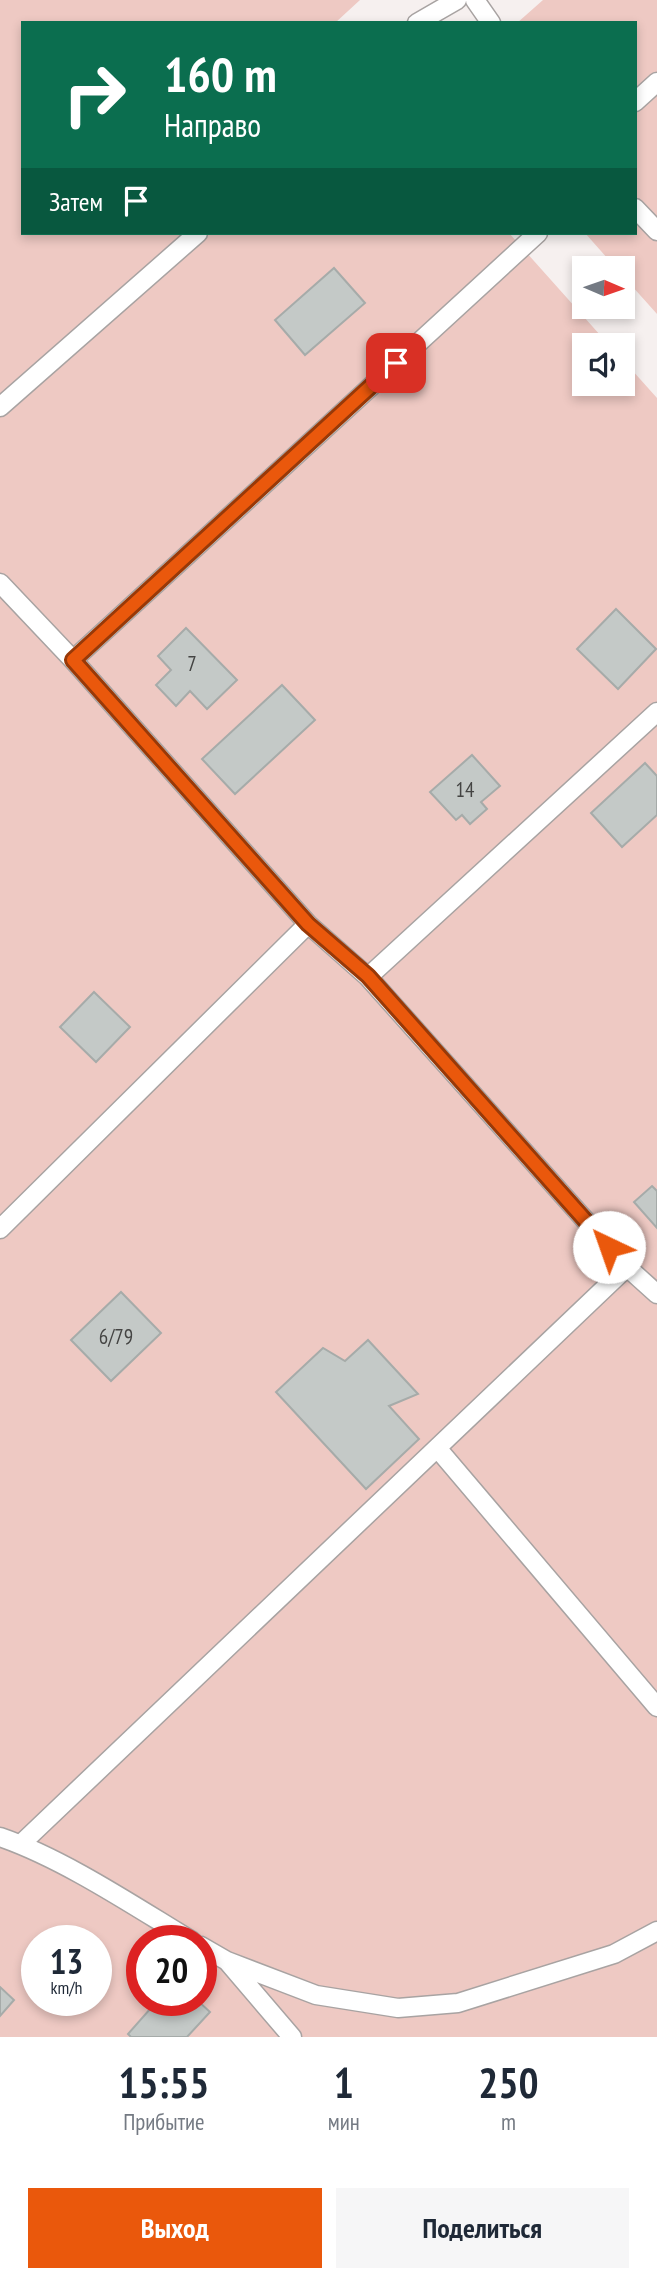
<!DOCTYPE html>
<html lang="ru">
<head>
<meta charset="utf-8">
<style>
  body { margin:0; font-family:"PT Sans Narrow",sans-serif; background:#f6f6f7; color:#1f2937; height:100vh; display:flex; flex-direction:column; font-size:26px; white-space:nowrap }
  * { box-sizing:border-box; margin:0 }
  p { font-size:23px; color:#747a83 }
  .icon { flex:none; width:38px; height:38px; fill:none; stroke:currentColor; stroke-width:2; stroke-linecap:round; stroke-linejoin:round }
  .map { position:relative; height:2037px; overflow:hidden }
  .panel { display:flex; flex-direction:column; background:#fff; flex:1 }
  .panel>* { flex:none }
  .top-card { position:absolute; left:21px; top:21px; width:616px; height:214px; border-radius:0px; box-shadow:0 4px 10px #0003; background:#0b6e4f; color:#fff; overflow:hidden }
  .needle { width:46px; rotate:92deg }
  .controls { position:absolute; left:572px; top:256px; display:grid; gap:14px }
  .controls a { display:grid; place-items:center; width:63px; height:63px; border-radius:0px; background:#fff; box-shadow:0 4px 10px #0003; font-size:35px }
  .speed { position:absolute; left:21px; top:1925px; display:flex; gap:14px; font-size:35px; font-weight:700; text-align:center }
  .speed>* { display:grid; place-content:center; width:91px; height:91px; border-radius:50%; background:#fff; box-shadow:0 4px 10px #0003; line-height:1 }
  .speed small { font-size:18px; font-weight:400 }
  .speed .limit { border:10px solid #d22; background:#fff; color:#111 }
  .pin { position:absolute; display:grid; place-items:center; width:60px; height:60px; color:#fff; margin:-30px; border-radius:14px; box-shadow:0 4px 10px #0006 }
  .me { position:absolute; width:77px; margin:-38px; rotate:318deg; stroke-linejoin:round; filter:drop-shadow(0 0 5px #0008) }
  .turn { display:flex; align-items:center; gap:24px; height:147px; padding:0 28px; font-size:32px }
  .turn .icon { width:91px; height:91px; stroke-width:2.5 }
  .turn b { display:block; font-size:49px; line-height:60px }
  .then { display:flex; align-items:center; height:66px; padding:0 28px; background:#0003; gap:14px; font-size:26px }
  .eta { display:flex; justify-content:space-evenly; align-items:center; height:119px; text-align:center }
  .eta b { font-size:42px; font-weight:800; line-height:49px }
  .button { display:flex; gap:14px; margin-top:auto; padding:14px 28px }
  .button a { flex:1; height:80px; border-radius:0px; background:#ea580c; color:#fff; font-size:28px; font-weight:800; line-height:80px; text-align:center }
  .button a+a { background:#f6f6f7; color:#1f2937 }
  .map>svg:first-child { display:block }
  .green { fill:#eec9c3; fill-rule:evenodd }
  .building { fill:#c4c9c7; stroke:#a6aba9; stroke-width:2 }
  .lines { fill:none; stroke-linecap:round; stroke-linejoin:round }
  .lane-casing { stroke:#a8a3a2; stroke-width:21 }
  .lane { stroke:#fff; stroke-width:18 }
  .route-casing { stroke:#983908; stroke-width:18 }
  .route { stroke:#ea580c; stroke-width:12 }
  .labels { text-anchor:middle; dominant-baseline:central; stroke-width:5; stroke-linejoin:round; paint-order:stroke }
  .number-label { font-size:21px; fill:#444443 }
</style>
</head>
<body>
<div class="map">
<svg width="657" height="2037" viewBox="0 0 657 2037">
  <rect width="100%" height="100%" fill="#f6f0ef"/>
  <path class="green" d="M0 0H360L335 23H23V233H509L609 345H584V383H623V360L657 398V2037H0ZM37 1941H96V2000H37ZM142 1941H201V2000H142Z
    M543 0H657V314L623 276V268H616L585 233H635V23H517Z"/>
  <path class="building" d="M334 268 365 303 305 355 275 320Z
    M616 609 656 649 618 689 577 649Z
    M186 628 237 680 207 709 190 691 176 706 156 685 171 670 158 656Z
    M282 685 315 720 235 794 202 759Z
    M472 755 500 786 481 802 487 809 470 824 462 815 456 820 430 792Z
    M645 763 657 776V815L622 847 591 813Z
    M94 992 130 1027 96 1062 60 1027Z
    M652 1186 657 1191V1228L634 1202Z
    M121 1292 161 1333 111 1381 71 1340Z
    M368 1340 418 1394 389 1406 419 1439 366 1489 276 1392 323 1348 345 1361Z
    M0 1987 14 2000 0 2016Z
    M158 2000H197L210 2012 187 2037H131L128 2034Z"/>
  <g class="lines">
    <defs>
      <path id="lane" d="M475 0 491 23
        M417 23 457 0
        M635 102 657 82
        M635 208 657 231
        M0 407 198 233
        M0 583 73 660 308 924 368 977 627 1267 657 1294
        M73 660 538 233
        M368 977 657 712
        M0 1229 308 924
        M438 1449 657 1707
        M0 1837C64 1859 134 1906 192 1941
        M21 1844 627 1267
        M201 1946 227 1961 292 2037
        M227 1961 316 1995 398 2008 458 2003 614 1954 657 1931"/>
    </defs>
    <use href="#lane" class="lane-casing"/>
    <use href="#lane" class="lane"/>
  </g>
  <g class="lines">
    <defs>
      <path id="route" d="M396 363 73 660 308 924 368 976 609 1247"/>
    </defs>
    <use href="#route" class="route-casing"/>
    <use href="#route" class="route"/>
  </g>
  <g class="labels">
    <g class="number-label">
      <text x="192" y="663">7</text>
      <text x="465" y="789">14</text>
      <text x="116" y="1336">6/79</text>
    </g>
  </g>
</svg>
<div class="controls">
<a><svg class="needle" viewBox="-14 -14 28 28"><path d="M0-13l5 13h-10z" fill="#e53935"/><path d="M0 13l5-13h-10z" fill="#747a83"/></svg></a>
<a><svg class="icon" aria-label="sound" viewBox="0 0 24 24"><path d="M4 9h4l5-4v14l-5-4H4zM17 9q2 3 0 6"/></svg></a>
</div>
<div class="speed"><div>13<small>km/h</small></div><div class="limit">20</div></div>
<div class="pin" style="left:396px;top:363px;background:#d93025"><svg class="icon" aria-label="arrive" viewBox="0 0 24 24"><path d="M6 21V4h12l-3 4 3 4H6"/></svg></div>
<svg class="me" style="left:609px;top:1247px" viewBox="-20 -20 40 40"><circle r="19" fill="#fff"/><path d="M0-13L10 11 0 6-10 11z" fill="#ea580c"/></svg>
<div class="top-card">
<div class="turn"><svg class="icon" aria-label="right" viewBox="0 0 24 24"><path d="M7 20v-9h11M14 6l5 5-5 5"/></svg><div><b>160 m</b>Направо</div></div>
<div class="then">Затем<svg class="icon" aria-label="arrive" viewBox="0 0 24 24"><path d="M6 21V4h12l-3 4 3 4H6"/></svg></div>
</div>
</div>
<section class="panel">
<div class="eta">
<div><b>15:55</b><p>Прибытие</p></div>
<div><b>1</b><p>мин</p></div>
<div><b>250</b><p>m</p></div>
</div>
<div class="button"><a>Выход</a><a>Поделиться</a></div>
</section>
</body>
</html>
